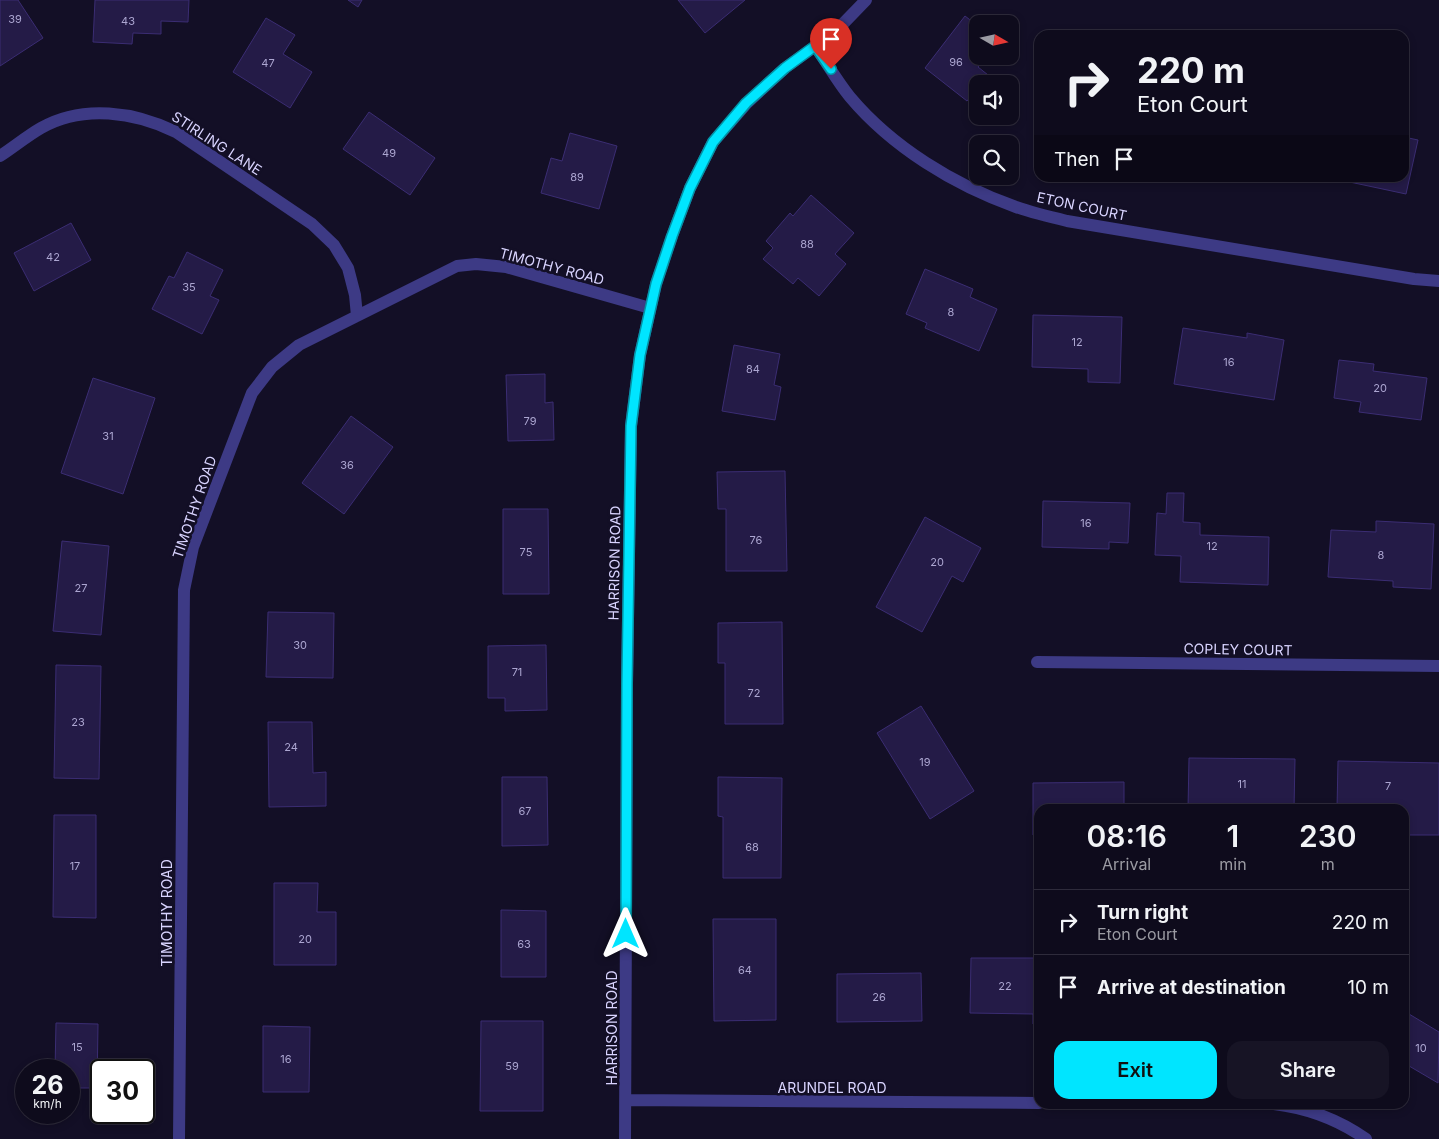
<!DOCTYPE html>
<html lang="en">
<head>
<meta charset="utf-8">
<style>
  body { margin:0; font-family:Inter,sans-serif; background:#171425; color:#f1f3f6; height:100vh; display:flex; flex-direction:column; font-size:19px; white-space:nowrap }
  * { box-sizing:border-box; margin:0 }
  p { font-size:16px; color:#9b9ba3 }
  .icon { flex:none; width:28px; height:28px; fill:none; stroke:currentColor; stroke-width:2; stroke-linecap:round; stroke-linejoin:round }
  .map { position:relative; flex:1; overflow:hidden }
  .drawer { position:absolute; left:1034px; top:804px; width:375px; height:305px; display:flex; flex-direction:column; background:#0e0b1c; border-radius:15px; box-shadow:0 2px 8px #0003,0 0 0 1px #2e2b3b }
  .drawer>* { flex:none }
  .hud { position:absolute; left:1034px; top:30px; width:375px; height:152px; border-radius:15px; box-shadow:0 2px 8px #0003,0 0 0 1px #2e2b3b; background:#0e0b1c; color:#f1f3f6; overflow:hidden }
  .needle { width:32px; rotate:99deg }
  .fabs { position:absolute; left:969px; top:15px; display:grid; gap:10px }
  .fabs a { display:grid; place-items:center; width:50px; height:50px; border-radius:10px; background:#0e0b1c; box-shadow:0 2px 8px #0003,0 0 0 1px #2e2b3b; font-size:25px }
  .speed { position:absolute; left:15px; top:1059px; display:flex; gap:10px; font-size:25px; font-weight:700; text-align:center }
  .speed>* { display:grid; place-content:center; width:65px; height:65px; border-radius:50%; background:#0e0b1c; box-shadow:0 2px 8px #0003,0 0 0 1px #2e2b3b; line-height:1 }
  .speed small { font-size:12px; font-weight:400 }
  .speed .limit { border:2px solid #111; border-radius:8px; background:#fff; color:#111 }
  .pin { position:absolute; display:grid; place-items:center; width:42px; height:42px; color:#fff; margin:-51px -21px; border-radius:50% 50% 50% 0; rotate:-45deg; box-shadow:0 0 5px #0007 }
  .pin .icon { rotate:45deg }
  .me { position:absolute; width:55px; margin:-28px; rotate:0deg; stroke-linejoin:round; filter:drop-shadow(0 0 4px #0008) }
  .turn { display:flex; align-items:center; gap:18px; height:105px; padding:0 20px; font-size:22px }
  .turn .icon { width:65px; height:65px; stroke-width:2.5 }
  .turn b { display:block; font-size:35px; line-height:42px }
  .then { display:flex; align-items:center; height:48px; padding:0 20px; background:#0003; gap:10px; font-size:19px }
  .eta { display:flex; justify-content:space-evenly; align-items:center; height:85px; text-align:center }
  .eta b { font-size:30px; font-weight:600; line-height:35px }
  .button { display:flex; gap:10px; margin-top:auto; padding:10px 20px }
  .button a { flex:1; height:58px; border-radius:15px; background:#00e5ff; color:#111; font-size:20px; font-weight:600; line-height:58px; text-align:center }
  .button a+a { background:#171425; color:#f1f3f6 }
  ul { padding:0; list-style:none }
  li { display:flex; align-items:center; gap:15px; height:65px; padding:0 20px; border-top:1px solid #2e2b3b }
  li div { flex:1 }
  li b { display:block; font-size:19px }
  li em { font-style:normal }
  .map>svg:first-child { display:block }
  .building { fill:#241b47; stroke:#3b2d73 }
  .lines { fill:none; stroke-linecap:round; stroke-linejoin:round }
  .minor { stroke:#3d3a85; stroke-width:12 }
  .route-casing { stroke:#0095a6; stroke-width:12 }
  .route { stroke:#00e5ff; stroke-width:9 }
  .labels { text-anchor:middle; dominant-baseline:central; stroke-width:5; stroke-linejoin:round; paint-order:stroke }
  .number-label { font-size:11px; fill:#aca6d1 }
  .street-label { font-size:14px; fill:#d9d4ff; stroke:#130f26 }
</style>
</head>
<body>
<div class="map">
<svg width="1439" height="1139" viewBox="0 0 1439 1139">
  <rect width="100%" height="100%" fill="#130f26"/>
  <path class="building" d="M0 0H18L43 38 0 66Z
    M95 0H189L188 22 161 21V34L133 33 132 44 93 42Z
    M348 0H362L358 7Z
    M678 0H745L705 33Z
    M965 16 978 26V56H987L978 67 988 75 981 84H978V88L967 101 925 68Z
    M266 18 295 35 283 54 312 72 290 108 233 72Z
    M369 112 435 158 410 195 343 149Z
    M570 133 617 146 599 209 541 193 551 158 562 161Z
    M1404 137 1418 140 1406 194 1331 178H1404Z
    M811 195 854 233 835 254 846 264 819 296 798 278 793 284 763 259 773 248 766 241 790 213 793 216Z
    M71 223 91 260 34 291 14 253Z
    M187 252 223 270 210 296 219 300 202 334 152 309 169 276 174 278Z
    M925 269 973 289 970 297 997 309 979 351 925 328 927 323 906 314Z
    M1033 315 1122 317 1120 383 1088 382V369L1032 367Z
    M1183 328 1247 338V333L1284 340 1274 400 1174 384Z
    M734 345 780 354 774 385 781 387 775 420 722 411Z
    M1339 360 1374 364 1373 371 1427 378 1421 420 1359 412 1361 402 1334 398Z
    M545 374V403L553 402 554 440 508 441 506 375Z
    M93 378 155 398 123 494 61 473Z
    M351 416 393 447 344 514 302 483Z
    M785 471 787 571H726V509H718L717 472Z
    M1167 493H1184L1183 522 1200 523V535L1269 537 1268 585 1180 582 1181 556 1155 555 1157 513 1166 514Z
    M1043 501 1130 503 1128 543 1109 542V549L1042 547Z
    M503 509H548L549 594H503Z
    M925 517 981 548 963 582 952 576 922 632 876 607Z
    M1376 521 1434 524 1431 589 1393 587V581L1328 577 1331 530 1376 532Z
    M62 541 109 546 101 635 53 631Z
    M268 612 334 613 333 678 266 677Z
    M782 622 783 724H725V663H718V623Z
    M546 645 547 710 505 711V698H488V646Z
    M56 665 101 666 99 779 54 778Z
    M921 706 974 791 930 819 877 733Z
    M268 722H312L313 773 326 772V806L269 807Z
    M1189 758 1295 759 1294 809H1188Z
    M1338 761 1439 763V835H1404V809H1337Z
    M502 777H547L548 845 502 846Z
    M718 777 782 778 781 878H723V817L718 816Z
    M1124 782V809H1039V835H1033V783Z
    M54 815H96V918L53 917Z
    M274 883H318L317 912H336V965H274Z
    M501 910 546 911V977H501Z
    M713 919H776V1020L714 1021Z
    M971 958H1039V1024H1033V1014L970 1013Z
    M921 973 922 1021 837 1022V974Z
    M1404 1011 1439 1032 1438 1083 1404 1063Z
    M481 1021H543V1111H480Z
    M56 1023 98 1024 97 1088H69V1070H55Z
    M263 1026 310 1027 309 1092H263Z"/>
  <g class="lines">
    <path class="minor" d="M815 46C827 63 837 81 850 97 892 147 954 185 1016 207 1033 213 1050 217 1067 221L1414 279 1439 281
      M0 156C14 147 27 136 41 128 83 104 135 112 176 132L312 224 334 245 348 268 355 295 357 316
      M1037 662 1439 666
      M626 1100 1039 1103
      M1274 1104C1307 1108 1339 1120 1366 1139
      M179 1139 184 590 193 547 252 393 272 367 299 345 457 266 476 264 506 267 650 308
      M625 1139 627 684 631 426 640 355 656 284 672 236 690 188 713 142 747 103 785 68 836 31 866 0"/>
  </g>
  <g class="lines">
    <defs>
      <path id="route" d="M626 934 627 684 631 426 640 355 656 284 672 236 690 188 713 142 746 103 785 68 815 46 831 69"/>
    </defs>
    <use href="#route" class="route-casing"/>
    <use href="#route" class="route"/>
  </g>
  <g class="labels">
    <g class="number-label">
      <text x="15" y="19">39</text>
      <text x="128" y="21">43</text>
      <text x="956" y="62">96</text>
      <text x="268" y="63">47</text>
      <text x="389" y="153">49</text>
      <text x="577" y="177">89</text>
      <text x="807" y="244">88</text>
      <text x="53" y="257">42</text>
      <text x="189" y="287">35</text>
      <text x="951" y="312">8</text>
      <text x="1077" y="342">12</text>
      <text x="1229" y="362">16</text>
      <text x="753" y="369">84</text>
      <text x="1380" y="388">20</text>
      <text x="530" y="421">79</text>
      <text x="108" y="436">31</text>
      <text x="347" y="465">36</text>
      <text x="1086" y="523">16</text>
      <text x="756" y="540">76</text>
      <text x="1212" y="546">12</text>
      <text x="526" y="552">75</text>
      <text x="1381" y="555">8</text>
      <text x="937" y="562">20</text>
      <text x="81" y="588">27</text>
      <text x="300" y="645">30</text>
      <text x="517" y="672">71</text>
      <text x="754" y="693">72</text>
      <text x="78" y="722">23</text>
      <text x="291" y="747">24</text>
      <text x="925" y="762">19</text>
      <text x="1242" y="784">11</text>
      <text x="1388" y="786">7</text>
      <text x="525" y="811">67</text>
      <text x="752" y="847">68</text>
      <text x="75" y="866">17</text>
      <text x="305" y="939">20</text>
      <text x="524" y="944">63</text>
      <text x="745" y="970">64</text>
      <text x="1005" y="986">22</text>
      <text x="879" y="997">26</text>
      <text x="77" y="1047">15</text>
      <text x="1421" y="1048">10</text>
      <text x="286" y="1059">16</text>
      <text x="512" y="1066">59</text>
    </g>
    <g class="street-label">
      <text transform="translate(217 143) rotate(33)">STIRLING LANE</text>
      <text transform="translate(1082 206) rotate(12)">ETON COURT</text>
      <text transform="translate(552 266) rotate(15)">TIMOTHY ROAD</text>
      <text transform="translate(194 507) rotate(-71)">TIMOTHY ROAD</text>
      <text transform="translate(614 563) rotate(-89)">HARRISON ROAD</text>
      <text transform="translate(1238 649) rotate(1)">COPLEY COURT</text>
      <text transform="translate(166 913) rotate(-90)">TIMOTHY ROAD</text>
      <text transform="translate(611 1028) rotate(-90)">HARRISON ROAD</text>
      <text x="832" y="1087">ARUNDEL ROAD</text>
    </g>
  </g>
</svg>
<div class="fabs">
<a><svg class="needle" viewBox="-14 -14 28 28"><path d="M0-13l5 13h-10z" fill="#e53935"/><path d="M0 13l5-13h-10z" fill="#9b9ba3"/></svg></a>
<a><svg class="icon" aria-label="sound" viewBox="0 0 24 24"><path d="M4 9h4l5-4v14l-5-4H4zM17 9q2 3 0 6"/></svg></a>
<a><svg class="icon" aria-label="search" viewBox="0 0 24 24"><circle cx="10" cy="10" r="6"/><path d="M15 15l6 6"/></svg></a>
</div>
<div class="speed"><div>26<small>km/h</small></div><div class="limit">30</div></div>
<div class="pin" style="left:831px;top:69px;background:#d93025"><svg class="icon" aria-label="arrive" viewBox="0 0 24 24"><path d="M6 21V4h12l-3 4 3 4H6"/></svg></div>
<svg class="me" style="left:626px;top:934px" viewBox="-20 -20 40 40"><path d="M0-17L14 15 0 8-14 15z" fill="#00e5ff" stroke="#fff" stroke-width="4"/></svg>
<div class="hud">
<div class="turn"><svg class="icon" aria-label="right" viewBox="0 0 24 24"><path d="M7 20v-9h11M14 6l5 5-5 5"/></svg><div><b>220 m</b>Eton Court</div></div>
<div class="then">Then<svg class="icon" aria-label="arrive" viewBox="0 0 24 24"><path d="M6 21V4h12l-3 4 3 4H6"/></svg></div>
</div>
<section class="drawer">
<div class="eta">
<div><b>08:16</b><p>Arrival</p></div>
<div><b>1</b><p>min</p></div>
<div><b>230</b><p>m</p></div>
</div>
<ul>
<li><svg class="icon" aria-label="right" viewBox="0 0 24 24"><path d="M7 20v-9h11M14 6l5 5-5 5"/></svg><div><b>Turn right</b><p>Eton Court</p></div><em>220 m</em></li>
<li><svg class="icon" aria-label="arrive" viewBox="0 0 24 24"><path d="M6 21V4h12l-3 4 3 4H6"/></svg><div><b>Arrive at destination</b></div><em>10 m</em></li>
</ul>
<div class="button"><a>Exit</a><a>Share</a></div>
</section>
</div>
</body>
</html>
